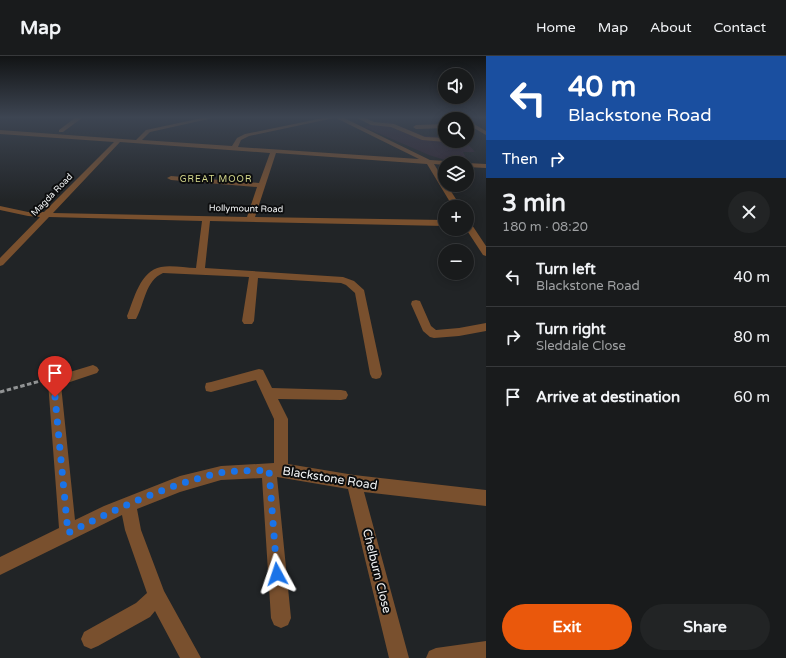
<!DOCTYPE html>
<html lang="en">
<head>
<meta charset="utf-8">
<style>
  body { margin:0; font-family:"Varela Round",sans-serif; background:#222425; color:#f1f3f6; height:100vh; display:flex; flex-direction:column; font-size:15px; white-space:nowrap }
  * { box-sizing:border-box; margin:0 }
  p { font-size:13px; color:#9fa1a3 }
  .icon { flex:none; width:22px; height:22px; fill:none; stroke:currentColor; stroke-width:2; stroke-linecap:round; stroke-linejoin:round }
  .map { position:relative; flex:1; overflow:hidden }
  .details { display:flex; flex-direction:column; background:#191b1c; width:300px }
  .details>* { flex:none }
  .guide { background:#1a4fa0; color:#fff; overflow:hidden }
  .controls { position:absolute; left:438px; top:12px; display:grid; gap:8px }
  .controls a { display:grid; place-items:center; width:36px; height:36px; border-radius:50%; background:#191b1c; box-shadow:0 2px 10px #0003,0 0 0 1px #37393b; font-size:20px }
  .pin { position:absolute; display:grid; place-items:center; width:34px; height:34px; color:#fff; margin:-41px -17px; border-radius:50% 50% 50% 0; rotate:-45deg; box-shadow:0 0 4px #0007 }
  .pin .icon { rotate:45deg }
  .me { position:absolute; width:44px; margin:-22px; rotate:355deg; stroke-linejoin:round; filter:drop-shadow(0 0 3px #0008) }
  .turn { display:flex; align-items:center; gap:14px; height:84px; padding:0 16px; font-size:18px }
  .turn .icon { width:52px; height:52px; stroke-width:2.5 }
  .turn b { display:block; font-size:28px; line-height:34px }
  .then { display:flex; align-items:center; height:38px; padding:0 16px; background:#0003; gap:8px; font-size:15px }
  .round { display:grid; place-items:center; flex:none; width:42px; height:42px; border-radius:21px; background:#222425 }
  .head { display:flex; align-items:center; justify-content:space-between; height:68px; padding:0 16px }
  h1 { font-size:24px; font-weight:800; line-height:30px }
  .action { display:flex; gap:8px; margin-top:auto; padding:8px 16px }
  .action a { flex:1; height:46px; border-radius:24px; background:#ea580c; color:#fff; font-size:16px; font-weight:800; line-height:46px; text-align:center }
  .action a+a { background:#222425; color:#f1f3f6 }
  ul { padding:0; list-style:none }
  li { display:flex; align-items:center; gap:12px; height:60px; padding:0 16px; border-top:1px solid #37393b }
  li div { flex:1 }
  li b { display:block; font-size:15px }
  li em { font-style:normal }
  header { display:flex; align-items:center; gap:24px; box-sizing:border-box; height:56px; padding:0 20px; background:#191b1c; border-bottom:1px solid #37393b }
  header strong { font-size:19px }
  nav { display:flex; gap:22px; margin-inline-start:auto; font-size:14px }
  main { display:flex; flex:1; min-height:0 }
  .map>svg:first-child { display:block }
  .medical { fill:#322633 }
  .lines { fill:none; stroke-linecap:round; stroke-linejoin:round }
  .path { stroke:#919394; stroke-width:3; stroke-dasharray:4.5 2.5; stroke-linecap:butt }
  .minor { fill:#79502e; fill-rule:evenodd }
  .route { stroke:#1a73e8; stroke-width:7; stroke-dasharray:0 12.6 }
  .labels { text-anchor:middle; dominant-baseline:central; stroke-width:4; stroke-linejoin:round; paint-order:stroke }
  .far-neighbourhood-label { font-size:9px; letter-spacing:1px; fill:#d8dc8e; stroke:#0c0d0e }
  .far-street-label { font-size:9px; fill:#f2f4f5; stroke:#0c0d0e }
  .near-street-label { font-size:12px; fill:#f2f4f5; stroke:#0c0d0e }
</style>
</head>
<body>
<header>
<strong>Map</strong>
<nav><a>Home</a><a>Map</a><a>About</a><a>Contact</a></nav>
</header>
<main>
<div class="map">
<svg width="486" height="602" viewBox="0 0 486 602">
  <rect width="100%" height="100%" fill="#212426"/>
  <path class="medical" d="M387 65 424 80 445 81V85H465L475 96H463L468 106 448 105 429 99 364 71Z"/>
  <g class="lines">
    <path class="path" d="M0 336 44 324"/>
    <path class="minor" d="M75 62H82L63 76H59V74Z
      M202 62H213L150 76 142 84 232 90 237 82 245 78 323 62H334L249 80 241 84 238 91 419 103 336 62H344L430 104 445 105 448 107H445V109L434 108 445 126V129H447L461 151H453L427 108 276 97 255 161 445 164V170L210 165 205 212 343 221 354 225 364 234 382 318 380 322 376 323 372 322 370 318 355 237 346 229 341 227 258 222 254 265 252 268H244L242 265 249 221 163 217C145 225 145 247 136 263H128L127 260C134 243 140 215 161 211 172 209 185 212 196 212L202 165 49 161 3 209 0 210V202L40 161 28 160 0 154V150L28 156H44L114 86 0 78V74L136 84 146 74ZM120 86 270 97 259 127 171 120 167 122 171 124 257 131 247 161 53 157Z
      M357 62H365L374 66 394 68 425 81 445 82V85H447L445 86 422 84 391 71 371 69Z
      M454 62H461L462 63H455Z
      M467 64 486 75V79L467 68Z
      M445 68V72L416 73 413 71 416 69Z
      M467 107 486 108V112L467 111Z
      M467 165 470 166 486 190V200L483 199 466 173Z
      M416 244 420 245 431 270 436 274 459 272 486 267V275L459 280 434 282 430 281 423 275 411 248 412 245Z
      M93 309 97 311 99 314 97 317 61 329 75 464 104 450 180 420 221 410 274 407V363L256 324 211 336 206 335 205 331 206 327 211 326 259 313 263 314 272 332 341 334 346 335 348 339 346 343 341 344 278 343 288 363V408L354 419 486 434V450L364 436 409 602H389L348 433 277 421 291 562 288 569 281 572 274 569 271 562 262 422 221 424 180 436 137 453 141 474 164 535 201 602H180L155 555 150 561 98 590 91 593 84 590 81 583 84 576 136 547 147 537 125 474 122 459 0 519V501L59 472 48 326 50 322Z
      M486 585V602H426L429 595 436 592Z"/>
  </g>
  <linearGradient id="sky" x2="0" y2="1"><stop stop-color="#121415"/><stop offset="0.42" stop-color="#3d4552"/><stop offset="1" stop-color="#3d4552" stop-opacity="0"/></linearGradient>
  <rect width="486" height="146" fill="url(#sky)"/>
  <g class="lines">
    <path class="route" d="M55 341 68 477C116 453 167 429 219 417 235 414 253 415 269 414L277 518"/>
  </g>
  <g class="labels">
    <g class="far-neighbourhood-label">
      <text x="216" y="123">GREAT MOOR</text>
    </g>
    <g class="far-street-label">
      <text transform="translate(52 139) rotate(-46)">Magda Road</text>
      <text transform="translate(246 153) rotate(1)">Hollymount Road</text>
    </g>
    <g class="near-street-label">
      <text transform="translate(330 422) rotate(9)">Blackstone Road</text>
      <text transform="translate(377 515) rotate(76)">Chelburn Close</text>
    </g>
  </g>
</svg>
<div class="controls">
<a><svg class="icon" aria-label="sound" viewBox="0 0 24 24"><path d="M4 9h4l5-4v14l-5-4H4zM17 9q2 3 0 6"/></svg></a>
<a><svg class="icon" aria-label="search" viewBox="0 0 24 24"><circle cx="10" cy="10" r="6"/><path d="M15 15l6 6"/></svg></a>
<a><svg class="icon" aria-label="layers" viewBox="0 0 24 24"><path d="M12 4l9 5-9 5-9-5zM3 14l9 5 9-5"/></svg></a>
<a>+</a>
<a>−</a>
</div>
<div class="pin" style="left:55px;top:341px;background:#d93025"><svg class="icon" aria-label="arrive" viewBox="0 0 24 24"><path d="M6 21V4h12l-3 4 3 4H6"/></svg></div>
<svg class="me" style="left:277px;top:518px" viewBox="-20 -20 40 40"><path d="M0-17L14 15 0 8-14 15z" fill="#1a73e8" stroke="#fff" stroke-width="4"/></svg>
</div>
<section class="details">
<div class="guide">
<div class="turn"><svg class="icon" aria-label="left" viewBox="0 0 24 24"><path d="M17 20v-9H6M10 6l-5 5 5 5"/></svg><div><b>40 m</b>Blackstone Road</div></div>
<div class="then">Then<svg class="icon" aria-label="right" viewBox="0 0 24 24"><path d="M7 20v-9h11M14 6l5 5-5 5"/></svg></div>
</div>
<div class="head"><div><h1>3 min</h1><p>180 m · 08:20</p></div><a class="round"><svg class="icon" aria-label="close" viewBox="0 0 24 24"><path d="M6 6l12 12M18 6L6 18"/></svg></a></div>
<ul>
<li><svg class="icon" aria-label="left" viewBox="0 0 24 24"><path d="M17 20v-9H6M10 6l-5 5 5 5"/></svg><div><b>Turn left</b><p>Blackstone Road</p></div><em>40 m</em></li>
<li><svg class="icon" aria-label="right" viewBox="0 0 24 24"><path d="M7 20v-9h11M14 6l5 5-5 5"/></svg><div><b>Turn right</b><p>Sleddale Close</p></div><em>80 m</em></li>
<li><svg class="icon" aria-label="arrive" viewBox="0 0 24 24"><path d="M6 21V4h12l-3 4 3 4H6"/></svg><div><b>Arrive at destination</b></div><em>60 m</em></li>
</ul>
<div class="action"><a>Exit</a><a>Share</a></div>
</section>
</main>
</body>
</html>
